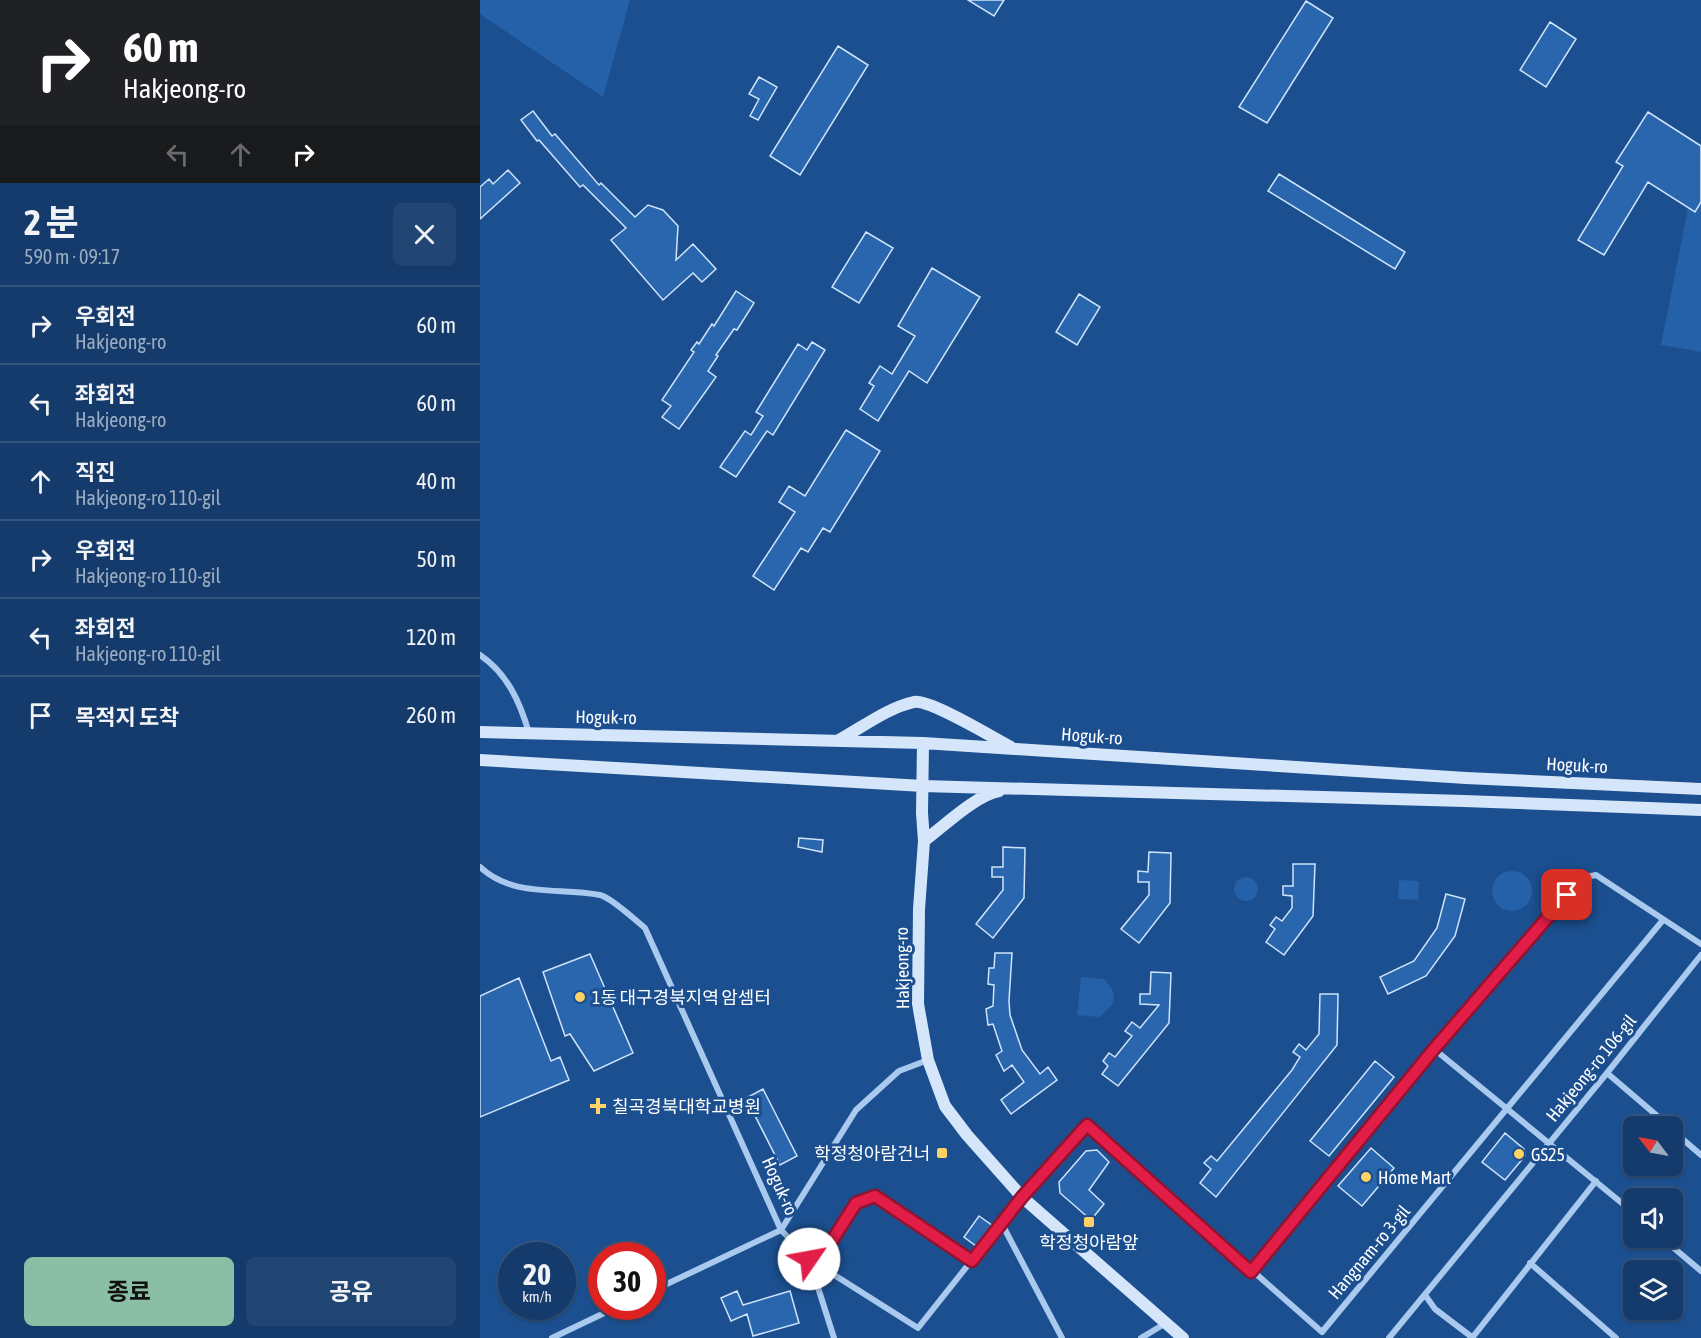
<!DOCTYPE html>
<html lang="ko">
<head>
<meta charset="utf-8">
<style>
  body { margin:0; font-family:"Asap Condensed","Noto Sans KR",sans-serif; background:#214673; color:#f1f3f6; height:100vh; display:flex; flex-direction:column; font-size:22px; white-space:nowrap }
  * { box-sizing:border-box; margin:0 }
  p { font-size:20px; color:#9dadc1 }
  .icon { flex:none; width:33px; height:33px; fill:none; stroke:currentColor; stroke-width:2; stroke-linecap:round; stroke-linejoin:round }
  .map { position:relative; flex:1; overflow:hidden }
  .panel { display:flex; flex-direction:column; background:#143b6b; width:480px }
  .panel>* { flex:none }
  .hud { background:#202124; color:#fff; overflow:hidden }
  .needle { width:39px; rotate:302deg }
  .buttons { position:absolute; left:1143px; top:1116px; display:grid; gap:12px }
  .buttons a { display:grid; place-items:center; width:60px; height:60px; border-radius:9px; background:#143b6b; box-shadow:0 2px 4px #0004,0 0 0 2px #33557e; font-size:30px }
  .speed { position:absolute; left:18px; top:1242px; display:flex; gap:12px; font-size:30px; font-weight:700; text-align:center }
  .speed>* { display:grid; place-content:center; width:78px; height:78px; border-radius:50%; background:#143b6b; box-shadow:0 2px 4px #0004,0 0 0 2px #33557e; line-height:1 }
  .speed small { font-size:15px; font-weight:400 }
  .speed .limit { border:9px solid #d22; background:#fff; color:#111 }
  .pin { position:absolute; display:grid; place-items:center; width:51px; height:51px; color:#fff; margin:-26px; border-radius:12px; box-shadow:0 3px 9px #0006 }
  .me { position:absolute; width:66px; margin:-33px; rotate:57deg; stroke-linejoin:round; filter:drop-shadow(0 0 4px #0008) }
  .turn { display:flex; align-items:center; gap:21px; height:126px; padding:0 24px; font-size:27px }
  .turn .icon { width:78px; height:78px; stroke-width:2.5 }
  .turn b { display:block; font-size:42px; line-height:51px }
  .lanes { display:flex; align-items:center; height:57px; padding:0 24px; background:#0003; justify-content:center; gap:30px; direction:ltr }
  .lanes .off { opacity:.35 }
  .round { display:grid; place-items:center; flex:none; width:63px; height:63px; border-radius:9px; background:#214673 }
  .summary { display:flex; align-items:center; justify-content:space-between; height:102px; padding:0 24px }
  h1 { font-size:36px; font-weight:700; line-height:45px }
  .button { display:flex; gap:12px; margin-top:auto; padding:12px 24px }
  .button a { flex:1; height:69px; border-radius:9px; background:#8abfa5; color:#111; font-size:24px; font-weight:700; line-height:69px; text-align:center }
  .button a+a { background:#214673; color:#f1f3f6 }
  ul { padding:0; list-style:none }
  li { display:flex; align-items:center; gap:18px; height:78px; padding:0 24px; border-top:2px solid #33557e }
  li div { flex:1 }
  li b { display:block; font-size:22px }
  li em { font-style:normal }
  main { display:flex; flex:1; min-height:0 }
  .map>svg:first-child { display:block }
  .green { fill:#2461a8 }
  .building { fill:#2a66ad; stroke:#cfe3fa; stroke-width:1.5 }
  .lines { fill:none; stroke-linecap:round; stroke-linejoin:round }
  .minor { stroke:#a9c9ee; stroke-width:6 }
  .secondary { stroke:#d6e6fa; stroke-width:12 }
  .route-casing { stroke:#92132f; stroke-width:15 }
  .route { stroke:#e11d48; stroke-width:10 }
  .poi-dot { fill:#ffd166; stroke:#1b4f8f; stroke-width:2 }
  .labels { text-anchor:middle; dominant-baseline:central; stroke-width:6; stroke-linejoin:round; paint-order:stroke }
  .street-label { font-size:18px; fill:#fff; stroke:#1b4f8f }
  .poi-label { font-size:18px; fill:#fff; stroke:#1b4f8f; text-anchor:start }
</style>
</head>
<body>
<main>
<section class="panel">
<div class="hud">
<div class="turn"><svg class="icon" aria-label="right" viewBox="0 0 24 24"><path d="M7 20v-9h11M14 6l5 5-5 5"/></svg><div><b>60 m</b>Hakjeong-ro</div></div>
<div class="lanes"><svg class="icon off" aria-label="left" viewBox="0 0 24 24"><path d="M17 20v-9H6M10 6l-5 5 5 5"/></svg><svg class="icon off" aria-label="ahead" viewBox="0 0 24 24"><path d="M12 20V5M6 11l6-6 6 6"/></svg><svg class="icon" aria-label="right" viewBox="0 0 24 24"><path d="M7 20v-9h11M14 6l5 5-5 5"/></svg></div>
</div>
<div class="summary"><div><h1>2 분</h1><p>590 m · 09:17</p></div><a class="round"><svg class="icon" aria-label="close" viewBox="0 0 24 24"><path d="M6 6l12 12M18 6L6 18"/></svg></a></div>
<ul>
<li><svg class="icon" aria-label="right" viewBox="0 0 24 24"><path d="M7 20v-9h11M14 6l5 5-5 5"/></svg><div><b>우회전</b><p>Hakjeong-ro</p></div><em>60 m</em></li>
<li><svg class="icon" aria-label="left" viewBox="0 0 24 24"><path d="M17 20v-9H6M10 6l-5 5 5 5"/></svg><div><b>좌회전</b><p>Hakjeong-ro</p></div><em>60 m</em></li>
<li><svg class="icon" aria-label="ahead" viewBox="0 0 24 24"><path d="M12 20V5M6 11l6-6 6 6"/></svg><div><b>직진</b><p>Hakjeong-ro 110-gil</p></div><em>40 m</em></li>
<li><svg class="icon" aria-label="right" viewBox="0 0 24 24"><path d="M7 20v-9h11M14 6l5 5-5 5"/></svg><div><b>우회전</b><p>Hakjeong-ro 110-gil</p></div><em>50 m</em></li>
<li><svg class="icon" aria-label="left" viewBox="0 0 24 24"><path d="M17 20v-9H6M10 6l-5 5 5 5"/></svg><div><b>좌회전</b><p>Hakjeong-ro 110-gil</p></div><em>120 m</em></li>
<li><svg class="icon" aria-label="arrive" viewBox="0 0 24 24"><path d="M6 21V4h12l-3 4 3 4H6"/></svg><div><b>목적지 도착</b></div><em>260 m</em></li>
</ul>
<div class="button"><a>종료</a><a>공유</a></div>
</section>
<div class="map">
<svg width="1221" height="1338" viewBox="0 0 1221 1338">
  <rect width="100%" height="100%" fill="#1b4f8f"/>
  <path class="green" d="M0 0H150L123 97 0 14Z
    M1221 165V352L1181 345 1208 208Z
    M1012 891a20 20 0 1 1 40 0a20 20 0 1 1-40 0Z
    M754 889a12 12 0 1 1 24 0a12 12 0 1 1-24 0Z
    M919 880 939 881 938 900 918 899Z
    M601 977 624 979C640 997 636 1003 619 1017L597 1015Z"/>
  <path class="building" d="M488 0H524L514 16Z
    M826 1 853 18 787 123 759 107Z
    M1070 22 1096 39 1066 87 1040 70Z
    M358 46 388 65 320 175 290 156Z
    M279 77 297 87 278 120 270 116 279 99 269 94Z
    M53 111 72 136 75 134 119 185 121 183 155 217 168 205 183 210 198 226 196 260 213 244 236 269 222 282 213 273 183 300 131 240 146 228 103 185 100 187 59 140 57 141 41 120Z
    M1168 112 1221 146V202L1215 212 1168 182 1124 255 1098 240 1143 166 1136 162Z
    M28 170 40 183 0 219V187L9 179 13 184Z
    M799 174 925 252 915 269 788 191Z
    M386 232 413 248 379 303 352 287Z
    M452 268 500 297 447 383 429 371 398 421 380 409 394 386 389 383 400 366 412 374 435 336 418 326Z
    M256 291 274 303 257 330 254 329 236 355 238 356 228 371 236 377 199 429 182 417 191 406 182 400 214 352 211 350 217 342 219 344 232 324 234 326Z
    M599 294 620 307 597 345 576 332Z
    M332 342 345 350 293 435 287 431 256 477 240 467 265 431 271 435 283 416 276 412 318 344 327 350Z
    M366 430 400 451 350 532 343 528 328 552 321 548 294 590 273 576 315 512 299 502 309 486 325 496Z
    M319 838 343 840 342 852 318 847Z
    M523 847 545 848 544 898 513 938 496 924 523 890V877H512V867H523Z
    M669 852 691 853 690 903 659 943 641 929 669 895V882H658V871L668 872Z
    M813 864H835L833 916 804 955 786 942 795 929 790 925 796 917 802 921 812 908V896L803 895V886H813Z
    M966 894 985 899 975 936 946 976 908 994 900 977 934 961 957 928Z
    M515 953H532L529 1001 530 1015 542 1050 560 1074 568 1067 577 1080 531 1114 521 1100 544 1082 532 1065 524 1071 516 1055 522 1051 513 1024 508 1025 506 1009 513 1006 514 985 508 984 509 968H514Z
    M110 954 153 1053 114 1071 90 1034 85 1036 63 972Z
    M671 972 691 973 689 1023 638 1086 622 1074 628 1066 623 1061 629 1053 635 1057 652 1036 645 1031 652 1022 660 1028 679 1005 660 1004V994H670Z
    M39 978 71 1061 80 1057 89 1080 0 1117V996Z
    M840 994H858L857 1045 736 1197 720 1183 731 1169 724 1163 731 1156 737 1161 812 1070 820 1057 813 1052 819 1044 826 1050 839 1034Z
    M895 1061 914 1077 849 1156 830 1141Z
    M283 1089 317 1156 300 1165 266 1098Z
    M1025 1133 1044 1149 1045 1156 1025 1180 1002 1162Z
    M891 1148 914 1168 882 1206 858 1186Z
    M617 1150 629 1162 609 1190 624 1204 611 1220 580 1193 579 1182 606 1151Z
    M499 1216 513 1226 496 1246 484 1237Z
    M257 1291 263 1305 310 1291 319 1323 273 1336 267 1314 251 1321 241 1298Z"/>
  <g class="lines">
    <path class="minor" d="M0 655C27 673 40 702 49 733
      M0 867C33 898 79 887 120 895 132 898 155 920 165 928L301 1230 329 1259 438 1328 542 1197 607 1125 842 1332 1183 920
      M954 1049 1154 1213
      M1127 1073 1189 1126
      M1192 1130 1221 1155
      M522 1224 582 1338
      M1182 1238 1221 1271
      M329 1259 354 1338
      M1050 1263 1136 1338
      M337 1264 376 1203 395 1196 492 1261
      M771 1272 954 1049 1101 878 1116 875 1221 944
      M172 1291 301 1230 376 1110 419 1071 448 1060
      M945 1295 955 1309 993 1338
      M72 1338 139 1306
      M661 1338 686 1323
      M909 1338 1127 1073 1221 955
      M992 1338 1116 1181"/>
    <path class="secondary" d="M0 732 443 743 986 778 1221 789
      M359 740C383 727 407 708 434 702 450 699 513 738 531 747
      M443 743 442 813 444 841 439 909 438 1004 448 1060 465 1106 487 1135 542 1197 703 1338
      M0 760 443 786 984 801 1221 810
      M444 841C464 826 496 795 519 791"/>
  </g>
  <g class="lines">
    <defs>
      <path id="route" d="M329 1259 337 1264 376 1203 395 1196 492 1261 542 1197 607 1125 771 1272 954 1049 1087 895"/>
    </defs>
    <use href="#route" class="route-casing"/>
    <use href="#route" class="route"/>
  </g>
  <g class="poi-dot">
    <circle cx="100" cy="997" r="6"/>
    <path d="M115 1097h6v6h6v6h-6v6h-6v-6h-6v-6h6z"/>
    <rect x="456" y="1147" width="12" height="12" rx="3"/>
    <circle cx="1039" cy="1154" r="6"/>
    <circle cx="886" cy="1177" r="6"/>
    <rect x="603" y="1216" width="12" height="12" rx="3"/>
  </g>
  <g class="labels">
    <g class="street-label">
      <text transform="translate(126 717) rotate(1)">Hoguk-ro</text>
      <text transform="translate(612 736) rotate(4)">Hoguk-ro</text>
      <text transform="translate(1097 765) rotate(3)">Hoguk-ro</text>
      <text transform="translate(422 968) rotate(-91)">Hakjeong-ro</text>
      <text transform="translate(1111 1068) rotate(-51)">Hakjeong-ro 106-gil</text>
      <text transform="translate(300 1186) rotate(66)">Hoguk-ro</text>
      <text transform="translate(889 1252) rotate(-50)">Hangnam-ro 3-gil</text>
    </g>
    <g class="poi-label">
      <text x="112" y="997">1동 대구경북지역 암셈터</text>
      <text x="132" y="1106">칠곡경북대학교병원</text>
      <text x="450" y="1153" text-anchor="end">학정청아람건너</text>
      <text x="1051" y="1154">GS25</text>
      <text x="898" y="1177">Home Mart</text>
      <text x="609" y="1242" text-anchor="middle">학정청아람앞</text>
    </g>
  </g>
</svg>
<div class="buttons">
<a><svg class="needle" viewBox="-14 -14 28 28"><path d="M0-13l5 13h-10z" fill="#e53935"/><path d="M0 13l5-13h-10z" fill="#9dadc1"/></svg></a>
<a><svg class="icon" aria-label="sound" viewBox="0 0 24 24"><path d="M4 9h4l5-4v14l-5-4H4zM17 9q2 3 0 6"/></svg></a>
<a><svg class="icon" aria-label="layers" viewBox="0 0 24 24"><path d="M12 4l9 5-9 5-9-5zM3 14l9 5 9-5"/></svg></a>
</div>
<div class="speed"><div>20<small>km/h</small></div><div class="limit">30</div></div>
<div class="pin" style="left:1087px;top:895px;background:#d93025"><svg class="icon" aria-label="arrive" viewBox="0 0 24 24"><path d="M6 21V4h12l-3 4 3 4H6"/></svg></div>
<svg class="me" style="left:329px;top:1259px" viewBox="-20 -20 40 40"><circle r="19" fill="#fff"/><path d="M0-13L10 11 0 6-10 11z" fill="#e11d48"/></svg>
</div>
</main>
</body>
</html>
